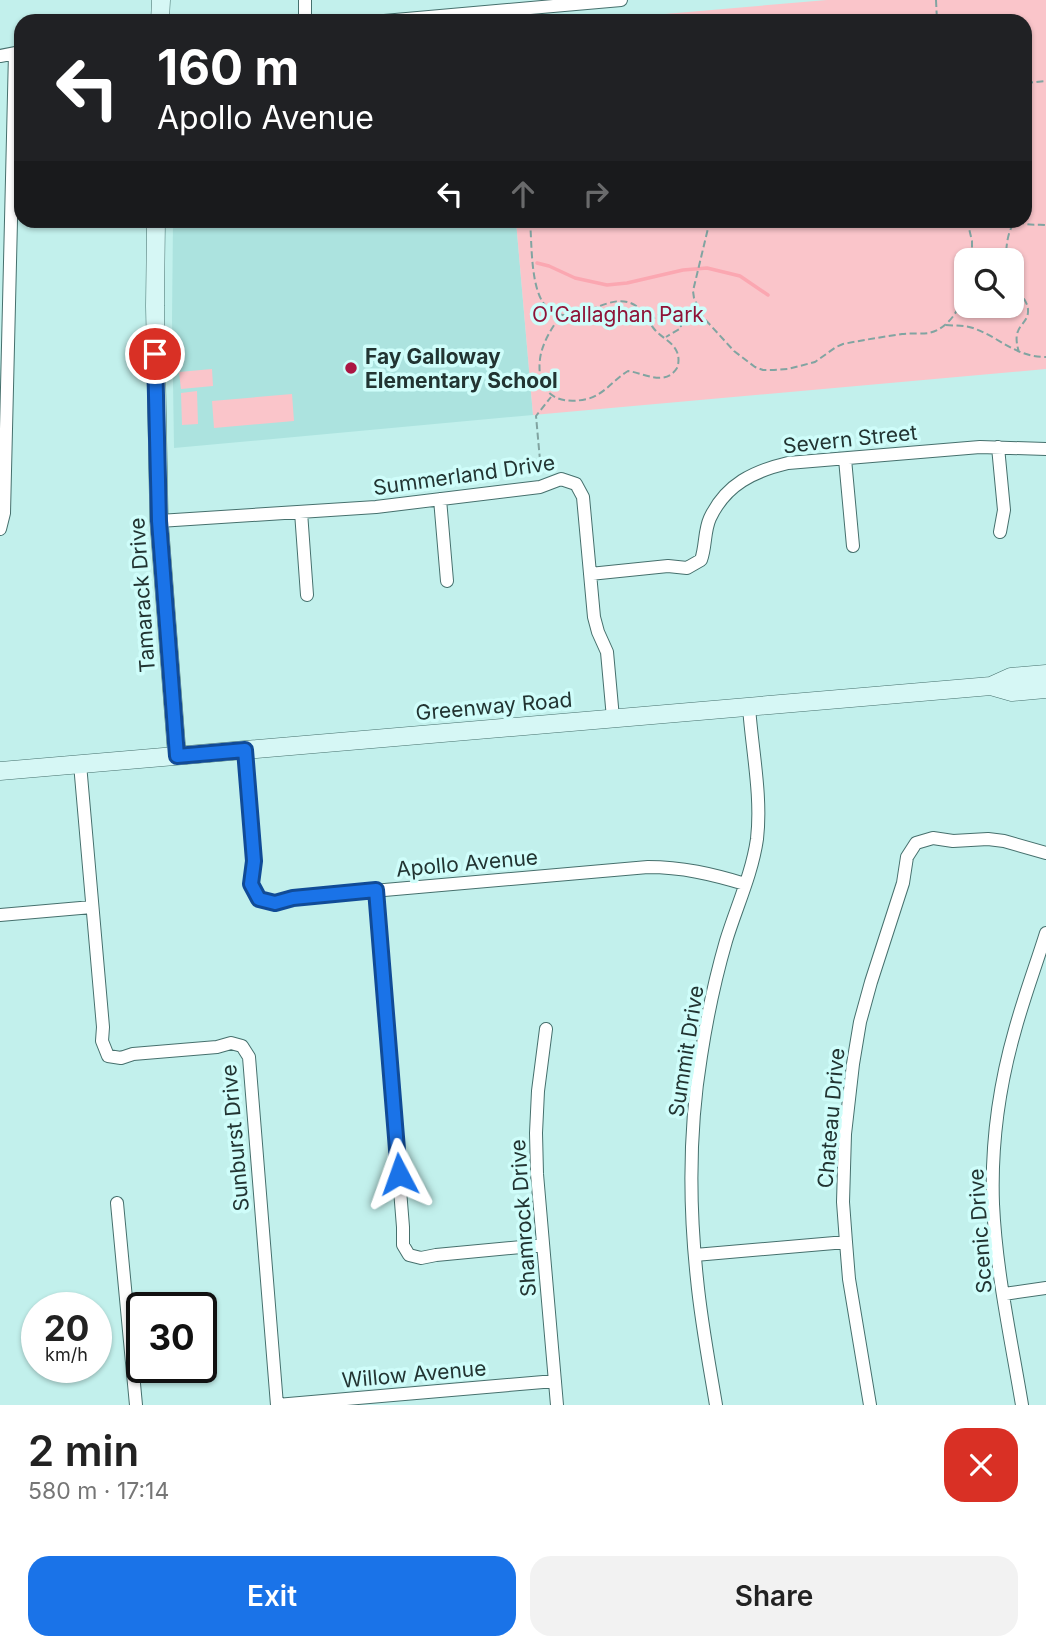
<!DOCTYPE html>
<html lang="en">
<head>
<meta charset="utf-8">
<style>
  body { margin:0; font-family:Inter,sans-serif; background:#f2f2f2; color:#222; height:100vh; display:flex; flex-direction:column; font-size:26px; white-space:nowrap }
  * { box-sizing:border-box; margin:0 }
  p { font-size:23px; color:#767676 }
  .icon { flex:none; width:38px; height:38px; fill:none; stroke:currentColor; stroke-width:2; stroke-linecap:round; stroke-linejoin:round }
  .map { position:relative; height:1405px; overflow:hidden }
  .drawer { display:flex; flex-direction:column; background:#fff; flex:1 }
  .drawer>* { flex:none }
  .top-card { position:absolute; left:14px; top:14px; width:1018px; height:214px; border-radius:21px; box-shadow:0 2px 5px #0004; background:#202124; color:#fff; overflow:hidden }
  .controls { position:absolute; left:954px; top:248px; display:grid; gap:14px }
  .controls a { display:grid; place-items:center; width:70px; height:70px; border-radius:14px; background:#fff; box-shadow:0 2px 5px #0004; font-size:35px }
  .speed { position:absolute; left:21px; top:1292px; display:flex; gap:14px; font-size:35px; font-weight:700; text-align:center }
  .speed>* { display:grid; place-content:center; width:91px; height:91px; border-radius:50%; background:#fff; box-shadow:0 2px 5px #0004; line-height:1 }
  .speed small { font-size:18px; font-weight:400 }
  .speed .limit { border:4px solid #111; border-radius:10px; background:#fff; color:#111 }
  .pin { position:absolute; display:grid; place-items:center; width:60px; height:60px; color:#fff; margin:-30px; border:4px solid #fff; border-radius:50%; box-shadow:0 2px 7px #0007 }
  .me { position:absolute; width:77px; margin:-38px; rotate:356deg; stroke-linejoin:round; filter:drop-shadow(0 0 5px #0008) }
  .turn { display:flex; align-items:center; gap:24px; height:147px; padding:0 28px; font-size:32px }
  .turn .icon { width:91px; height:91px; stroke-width:2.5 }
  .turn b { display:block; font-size:49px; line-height:60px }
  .lanes { display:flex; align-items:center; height:66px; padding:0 28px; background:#0003; justify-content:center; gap:35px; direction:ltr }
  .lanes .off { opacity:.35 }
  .round { display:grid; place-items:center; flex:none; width:74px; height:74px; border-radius:21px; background:#f2f2f2 }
  .overview { display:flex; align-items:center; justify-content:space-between; height:119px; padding:0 28px }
  h1 { font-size:42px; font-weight:600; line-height:52px }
  .button { display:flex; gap:14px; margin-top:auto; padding:14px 28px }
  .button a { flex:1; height:80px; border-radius:21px; background:#1a73e8; color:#fff; font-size:28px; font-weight:600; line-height:80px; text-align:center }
  .button a+a { background:#f2f2f2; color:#222 }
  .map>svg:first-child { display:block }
  .built { fill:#ace3df }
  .green { fill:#fac5ca; fill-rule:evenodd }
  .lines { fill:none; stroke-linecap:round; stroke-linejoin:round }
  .stream { stroke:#fba7b1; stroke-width:3.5 }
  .street-casing { stroke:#46706d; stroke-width:14 }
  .secondary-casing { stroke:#46706d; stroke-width:19 }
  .path { stroke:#81a4a1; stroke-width:2; stroke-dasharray:7 3.5; stroke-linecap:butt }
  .street { stroke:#fff; stroke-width:12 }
  .secondary { stroke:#d6f7f5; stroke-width:18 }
  .route-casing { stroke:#114b97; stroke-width:18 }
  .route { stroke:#1a73e8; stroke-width:12 }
  .poi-dot { fill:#ab1643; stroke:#cffdfa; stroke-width:2.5 }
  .labels { text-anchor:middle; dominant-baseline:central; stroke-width:7; stroke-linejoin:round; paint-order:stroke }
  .park-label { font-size:21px; fill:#8f1438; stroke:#cffdfa }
  .poi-label { font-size:21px; font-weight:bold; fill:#223432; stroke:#cffdfa; text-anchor:start }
  .street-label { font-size:21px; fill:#223432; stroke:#cffdfa }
</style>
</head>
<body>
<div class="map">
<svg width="1046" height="1405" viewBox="0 0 1046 1405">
  <rect width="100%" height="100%" fill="#c2f0ec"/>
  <path class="built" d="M173 221H516L533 415 174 448 172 320Z"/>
  <path class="green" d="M827 0H1046V369L533 415 516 221 1026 220V21H583ZM966 261H1012V306H966Z
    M212 369 213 386 181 389 179 372Z
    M197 391 198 424 182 425 181 393Z
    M292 394 294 421 214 428 212 401Z"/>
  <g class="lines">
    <path class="stream" d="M537 263 549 266 575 278 607 285 627 283 683 270 707 268 740 276 768 295"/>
    <defs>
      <path id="street" d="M305 21V0
        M384 21 621 0
        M0 56 21 52
        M998 447 1004 510 1000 532
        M845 459 853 546
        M440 499 447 581
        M301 512 307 595
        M159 521 376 507 540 487 561 479 576 484 583 497 594 617 598 632 607 652 613 718
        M0 529 4 513 15 53
        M590 574 668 566 687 568 701 560C706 546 704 531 710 518 726 484 754 471 788 463L980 447 1046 449
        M245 750 254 861 251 884 259 899 275 903 293 898 648 867C682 867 712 874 745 884
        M80 764 103 1027 102 1041 108 1056 121 1058 133 1054 217 1047 231 1043 242 1046 249 1057 277 1405
        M376 890 403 1227V1245L409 1255 421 1258 436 1255 543 1245
        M0 915 92 907
        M546 1029 538 1091 536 1133 537 1174 557 1405
        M117 1203 136 1405
        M695 1255 846 1242
        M1004 1294 1046 1288
        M277 1405 555 1381
        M716 1405C709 1363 701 1321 697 1279 689 1205 689 1129 701 1056 707 1017 715 979 726 941 736 908 752 874 757 839 762 796 752 750 749 707
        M870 1405 849 1279 846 1242 843 1202 845 1134 853 1064 860 1022 871 982 903 883 907 857 916 843 933 838 953 841 988 839 1004 841 1046 853
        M1022 1405C1011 1339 996 1271 993 1204 991 1146 999 1086 1015 1030 1024 997 1036 965 1046 933"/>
      <path id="secondary" d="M160 21 161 0
        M156 220 155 306 159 521 177 756
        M991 686 1012 692 1046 689
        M0 771 991 686 1011 677 1046 674"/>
    </defs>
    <use href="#street" class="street-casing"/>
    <use href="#secondary" class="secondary-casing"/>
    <path class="path" d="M936 0 937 21
      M1026 83 1046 81
      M530 220C532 243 530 294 548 308 578 333 610 284 639 308 646 314 649 323 655 330 662 338 673 342 677 352 679 357 679 363 677 368 665 387 644 373 628 371 613 380 604 395 587 399 556 406 536 392 540 359 542 343 552 327 562 314
      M710 220 693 291 694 298 702 316 734 351 755 367 763 370H774L788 369 815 362 836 347 843 344C863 340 882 337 902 334 911 333 921 334 929 333 950 328 961 307 966 288
      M967 220 972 241V261
      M1018 220C1026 227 1036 224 1046 225
      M487 222 507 220
      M1006 261C1006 247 1007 231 1016 220
      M1012 281C1016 290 1028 300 1028 310 1029 326 1010 324 1019 352
      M681 315 695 307
      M649 321 670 308 680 315 681 328 666 337
      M946 325C955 326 964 325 973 328 1001 338 1015 357 1046 357
      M541 471 536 416 551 397"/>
    <use href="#street" class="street"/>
    <use href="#secondary" class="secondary"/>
  </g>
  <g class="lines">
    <defs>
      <path id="route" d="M155 354 159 521 177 756 245 750 254 861 251 884 259 899 275 903 293 898 376 890 399 1174"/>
    </defs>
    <use href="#route" class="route-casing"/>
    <use href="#route" class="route"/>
  </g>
  <circle class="poi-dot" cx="351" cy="368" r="7"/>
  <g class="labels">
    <g class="park-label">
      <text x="618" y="314">O'Callaghan Park</text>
    </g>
    <g class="poi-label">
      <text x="365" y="356">Fay Galloway<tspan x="365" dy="24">Elementary School</tspan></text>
    </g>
    <g class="street-label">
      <text transform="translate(850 439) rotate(-6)">Severn Street</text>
      <text transform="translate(464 475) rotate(-8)">Summerland Drive</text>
      <text transform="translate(142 595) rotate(-94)">Tamarack Drive</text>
      <text transform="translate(494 706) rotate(-5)">Greenway Road</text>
      <text transform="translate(467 863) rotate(-5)">Apollo Avenue</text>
      <text transform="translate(686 1051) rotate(-81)">Summit Drive</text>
      <text transform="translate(831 1118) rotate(-85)">Chateau Drive</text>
      <text transform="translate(235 1138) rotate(-95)">Sunburst Drive</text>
      <text transform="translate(523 1218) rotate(-94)">Shamrock Drive</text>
      <text transform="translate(980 1231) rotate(-94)">Scenic Drive</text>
      <text transform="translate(414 1374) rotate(-5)">Willow Avenue</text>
    </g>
  </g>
</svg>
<div class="controls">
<a><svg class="icon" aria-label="search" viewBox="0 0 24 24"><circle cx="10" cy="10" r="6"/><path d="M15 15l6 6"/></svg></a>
</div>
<div class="speed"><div>20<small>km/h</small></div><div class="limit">30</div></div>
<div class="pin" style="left:155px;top:354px;background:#d93025"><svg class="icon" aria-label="arrive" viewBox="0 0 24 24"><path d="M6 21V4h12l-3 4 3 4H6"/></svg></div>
<svg class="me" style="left:399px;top:1174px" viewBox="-20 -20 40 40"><path d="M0-17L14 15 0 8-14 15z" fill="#1a73e8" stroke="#fff" stroke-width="4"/></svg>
<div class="top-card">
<div class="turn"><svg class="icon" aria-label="left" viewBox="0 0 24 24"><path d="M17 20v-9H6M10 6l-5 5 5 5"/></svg><div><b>160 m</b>Apollo Avenue</div></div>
<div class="lanes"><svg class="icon" aria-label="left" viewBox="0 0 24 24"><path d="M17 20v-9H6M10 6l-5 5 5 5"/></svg><svg class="icon off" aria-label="ahead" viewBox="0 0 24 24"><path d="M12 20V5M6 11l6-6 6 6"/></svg><svg class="icon off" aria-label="right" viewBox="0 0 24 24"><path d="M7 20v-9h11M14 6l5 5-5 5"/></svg></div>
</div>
</div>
<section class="drawer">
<div class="overview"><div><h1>2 min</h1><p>580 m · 17:14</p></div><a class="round" style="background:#d93025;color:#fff"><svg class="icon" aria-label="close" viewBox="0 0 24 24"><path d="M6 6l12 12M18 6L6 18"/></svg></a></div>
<div class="button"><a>Exit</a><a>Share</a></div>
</section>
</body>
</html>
